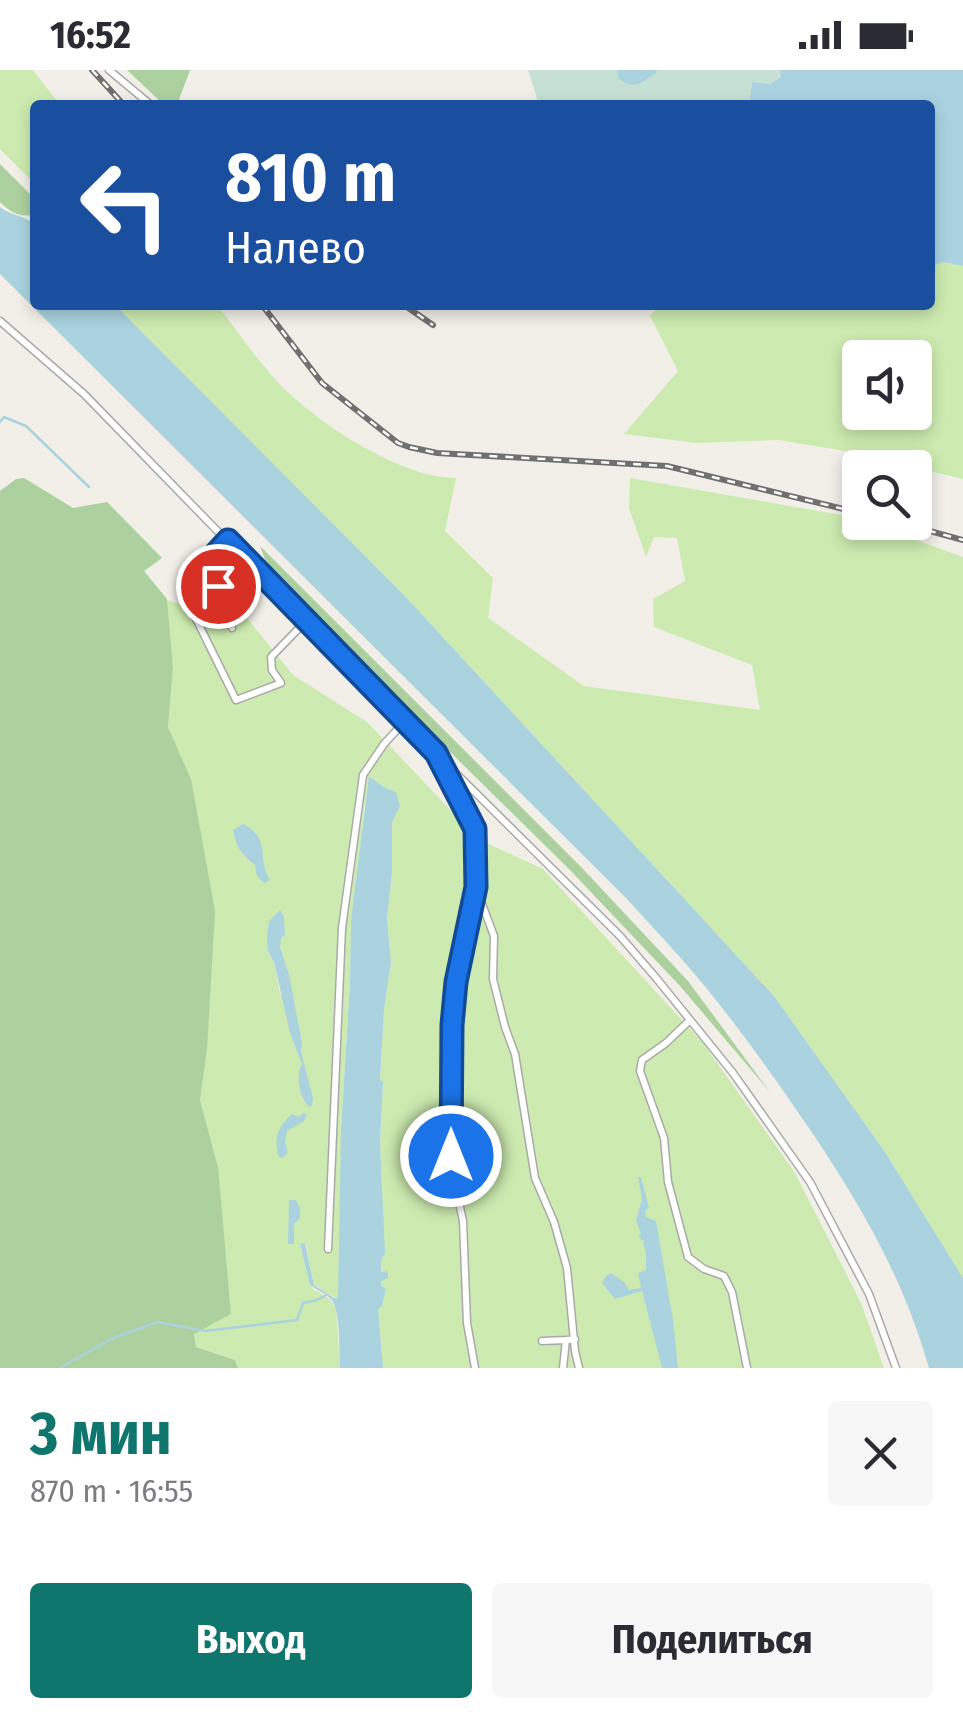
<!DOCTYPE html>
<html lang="ru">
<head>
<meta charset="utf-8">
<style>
  body { margin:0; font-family:"Fira Sans Condensed",sans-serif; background:#f7f7f7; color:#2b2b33; height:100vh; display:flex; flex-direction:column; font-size:38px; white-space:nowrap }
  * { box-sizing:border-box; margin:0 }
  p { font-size:32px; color:#7c7c81 }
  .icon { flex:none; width:55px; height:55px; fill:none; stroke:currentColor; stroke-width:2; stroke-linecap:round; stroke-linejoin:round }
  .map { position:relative; height:1298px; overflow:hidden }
  .drawer { display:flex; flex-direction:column; background:#fff; flex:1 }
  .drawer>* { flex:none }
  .guide { position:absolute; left:30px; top:30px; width:905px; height:210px; border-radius:10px; box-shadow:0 5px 15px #0003; background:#1a4fa0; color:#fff; overflow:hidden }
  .fabs { position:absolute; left:842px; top:270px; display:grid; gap:20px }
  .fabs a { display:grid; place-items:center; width:90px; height:90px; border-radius:10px; background:#fff; box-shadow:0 5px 15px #0003; font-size:50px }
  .pin { position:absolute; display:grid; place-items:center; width:85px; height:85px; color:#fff; margin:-42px; border:5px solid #fff; border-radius:50%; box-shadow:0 2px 10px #0007 }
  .me { position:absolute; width:110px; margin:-55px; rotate:0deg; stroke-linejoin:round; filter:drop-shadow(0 0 8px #0008) }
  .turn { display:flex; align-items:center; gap:35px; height:210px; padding:0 30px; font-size:45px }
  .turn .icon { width:130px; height:130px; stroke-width:2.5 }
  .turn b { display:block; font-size:70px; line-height:85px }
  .round { display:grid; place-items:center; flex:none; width:105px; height:105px; border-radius:10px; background:#f7f7f7 }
  .overview { display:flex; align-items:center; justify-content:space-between; height:170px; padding:0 30px }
  h1 { font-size:60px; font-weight:700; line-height:75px; color:#0f766e }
  .action { display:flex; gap:20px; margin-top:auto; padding:20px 30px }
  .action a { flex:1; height:115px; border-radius:10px; background:#0f766e; color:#fff; font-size:40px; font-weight:700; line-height:115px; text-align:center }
  .action a+a { background:#f7f7f7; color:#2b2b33 }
  .status { display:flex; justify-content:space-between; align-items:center; height:70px; padding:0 50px; background:#fff; direction:ltr }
  .status svg { height:28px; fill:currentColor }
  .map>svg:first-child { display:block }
  .grass { fill:#cdebb0; fill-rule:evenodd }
  .forest { fill:#add19e }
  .wetland { fill:#c6e0d4 }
  .water { fill:#aad3df }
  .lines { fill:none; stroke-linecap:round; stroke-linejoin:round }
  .stream { stroke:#aad3df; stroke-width:2.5 }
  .minor-casing { stroke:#a9a9a9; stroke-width:9 }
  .minor { stroke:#fff; stroke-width:6 }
  .rail-casing { stroke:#707070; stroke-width:6 }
  .rail { stroke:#fff; stroke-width:2.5; stroke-dasharray:8; stroke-linecap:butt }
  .route-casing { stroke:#114b97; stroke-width:25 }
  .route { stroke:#1a73e8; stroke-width:18 }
</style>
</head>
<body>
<div class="status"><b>16:52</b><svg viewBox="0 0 49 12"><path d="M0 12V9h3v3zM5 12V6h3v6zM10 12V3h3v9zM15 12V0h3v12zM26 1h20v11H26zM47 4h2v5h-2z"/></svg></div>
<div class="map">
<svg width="963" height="1298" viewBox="0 0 963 1298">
  <rect width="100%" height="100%" fill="#f2efe9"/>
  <path class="grass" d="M0 0H33L60 35H35V114L0 79Z
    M942 192 963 196V409L845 381 778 370 697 373 624 364 678 301 650 246 660 235H930V198ZM860 288H915V342H860Z
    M115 235H217C236 259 254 286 275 309 312 350 399 408 456 408L445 461 493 508 488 548 584 616 760 640 752 595 654 557 653 529 685 511 677 468 654 467 646 487 629 438 630 408 858 448 860 452 869 453 963 487V1208L885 1082 774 926 404 525Z
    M229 526 293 605 367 652 478 769 543 799 703 973 795 1103 861 1233 884 1298H383L378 1239 382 1236 386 1220 381 1215 382 1196 380 1073 383 1012 380 1011 384 940 391 892 387 849 392 802V752L396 722 384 717 370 706 364 739 361 777 351 850 350 912 341 1061 339 1228C330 1228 322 1218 314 1215L306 1174 300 1175 313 1219 330 1229 336 1239 340 1298H238L235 1290 196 1277 194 1263 218 1097 200 1030 207 980 191 709 168 657 173 597 167 530 176 533ZM280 841V877L289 904 293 933 280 924 274 892 269 886 267 873 269 851Z"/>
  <path class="forest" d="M127 0H190L177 35H164Z
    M0 94 35 129V145C19 147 11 143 0 132Z
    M24 408 73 438 107 432 162 488 144 501 167 529 173 597 168 657 191 709 215 841 207 980 200 1030 218 1097 231 1244 194 1264 196 1277 235 1290 238 1298H0V421L16 409Z
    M260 476 582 798 688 911 770 1022 680 916 570 800 271 506Z"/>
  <path class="wetland" d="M528 0H617L618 8 656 2V0H780L781 5 770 14 752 12 749 35H539Z"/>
  <path class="water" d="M617 0H656L657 2C641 13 635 21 618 8Z
    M780 0H963V196L942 192 930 198V35H749L752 12 770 14 781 6Z
    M0 137C11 146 27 146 35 155V235H115L404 525 774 926 885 1082 963 1208V1298H929C904 1211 865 1142 815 1067 781 1017 746 967 708 920 682 888 654 859 627 829L0 204Z
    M369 706 384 717 396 722 400 736 392 752V802L387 849 391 892 384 940 380 1010 383 1012 380 1073 385 1184 382 1188 381 1202 388 1201V1208L381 1211V1215L386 1219 382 1236 378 1239 383 1298H340C339 1282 341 1241 331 1229 325 1222 316 1221 310 1214L300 1174 305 1173 314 1215 334 1228H338L341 1061 350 912 351 850Z
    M243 754C272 769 256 788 270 810L264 813 257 806 255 795C242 785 236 777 233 760Z
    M280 840 284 847 285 865 281 868 280 877 289 904 302 973 301 982 313 1028 312 1035 309 1037C299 1026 295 1007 302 994L290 963 274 892C264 880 267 866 269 851Z
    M303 1043 307 1044 304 1051 287 1061 285 1072 288 1083 282 1088 279 1087C273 1070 278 1056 292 1044L300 1047Z
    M638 1107H641L649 1138 645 1141 646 1147 656 1151 673 1250 678 1298H662L642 1221 615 1229 602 1213 606 1206 611 1203 624 1212 629 1220 641 1218 638 1203 646 1200V1182L643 1173 644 1170H641L639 1166 641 1164 636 1150 642 1129Z
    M289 1130H296L300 1138V1148L294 1154V1174H288Z"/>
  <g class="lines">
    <path class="stream" d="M0 352 4 347 26 356 89 417
      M60 1298 111 1269 157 1252 205 1261 297 1250 303 1233 317 1230 326 1225"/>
    <defs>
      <path id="minor" d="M109 0 151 35
        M0 251 84 324 383 631 620 866 657 909 733 1003 810 1112 869 1224 896 1298
        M228 470 217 482 218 516 225 533 224 545 232 558
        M218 516 183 522 236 630 281 613 272 600 271 587 306 551
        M439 688 475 759 476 817 456 912 452 955 451 1095 463 1151 467 1253 475 1298
        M476 818 494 866 493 909 505 957 515 984 535 1108 554 1152 567 1198 575 1281 579 1298
        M690 950 666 973 642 990 640 1001 664 1068 668 1112 688 1187 704 1199 724 1206 732 1222 747 1298
        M328 1179 342 858 363 705 384 674 405 651
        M542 1271 566 1270
        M563 1298 566 1270 575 1269"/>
    </defs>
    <use href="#minor" class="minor-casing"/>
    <use href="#minor" class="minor"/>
    <defs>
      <path id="rail" d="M92 0 124 35
        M262 235 322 313 398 373 409 377 437 383 667 396 860 443
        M404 235 433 255
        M897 452 963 470"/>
    </defs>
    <use href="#rail" class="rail-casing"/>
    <use href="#rail" class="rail"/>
  </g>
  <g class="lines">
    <defs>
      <path id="route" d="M218 516 217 482 228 470 436 683 475 759 476 817 456 912 452 955 451 1086"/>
    </defs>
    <use href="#route" class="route-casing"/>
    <use href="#route" class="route"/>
  </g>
</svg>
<div class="fabs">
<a><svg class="icon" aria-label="sound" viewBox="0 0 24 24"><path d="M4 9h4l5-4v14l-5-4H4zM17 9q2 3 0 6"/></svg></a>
<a><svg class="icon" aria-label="search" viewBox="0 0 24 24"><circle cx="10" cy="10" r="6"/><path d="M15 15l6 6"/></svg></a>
</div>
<div class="pin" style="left:218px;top:516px;background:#d93025"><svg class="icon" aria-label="arrive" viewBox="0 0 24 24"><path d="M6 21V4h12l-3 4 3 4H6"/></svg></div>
<svg class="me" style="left:451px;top:1086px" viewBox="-20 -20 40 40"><circle r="17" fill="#1a73e8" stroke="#fff" stroke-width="3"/><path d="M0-11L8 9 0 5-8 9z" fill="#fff"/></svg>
<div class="guide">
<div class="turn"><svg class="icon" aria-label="left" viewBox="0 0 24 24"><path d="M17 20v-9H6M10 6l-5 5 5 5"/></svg><div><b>810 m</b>Налево</div></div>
</div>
</div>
<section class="drawer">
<div class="overview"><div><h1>3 мин</h1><p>870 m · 16:55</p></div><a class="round"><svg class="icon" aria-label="close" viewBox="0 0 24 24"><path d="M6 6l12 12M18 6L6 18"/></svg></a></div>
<div class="action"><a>Выход</a><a>Поделиться</a></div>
</section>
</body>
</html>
